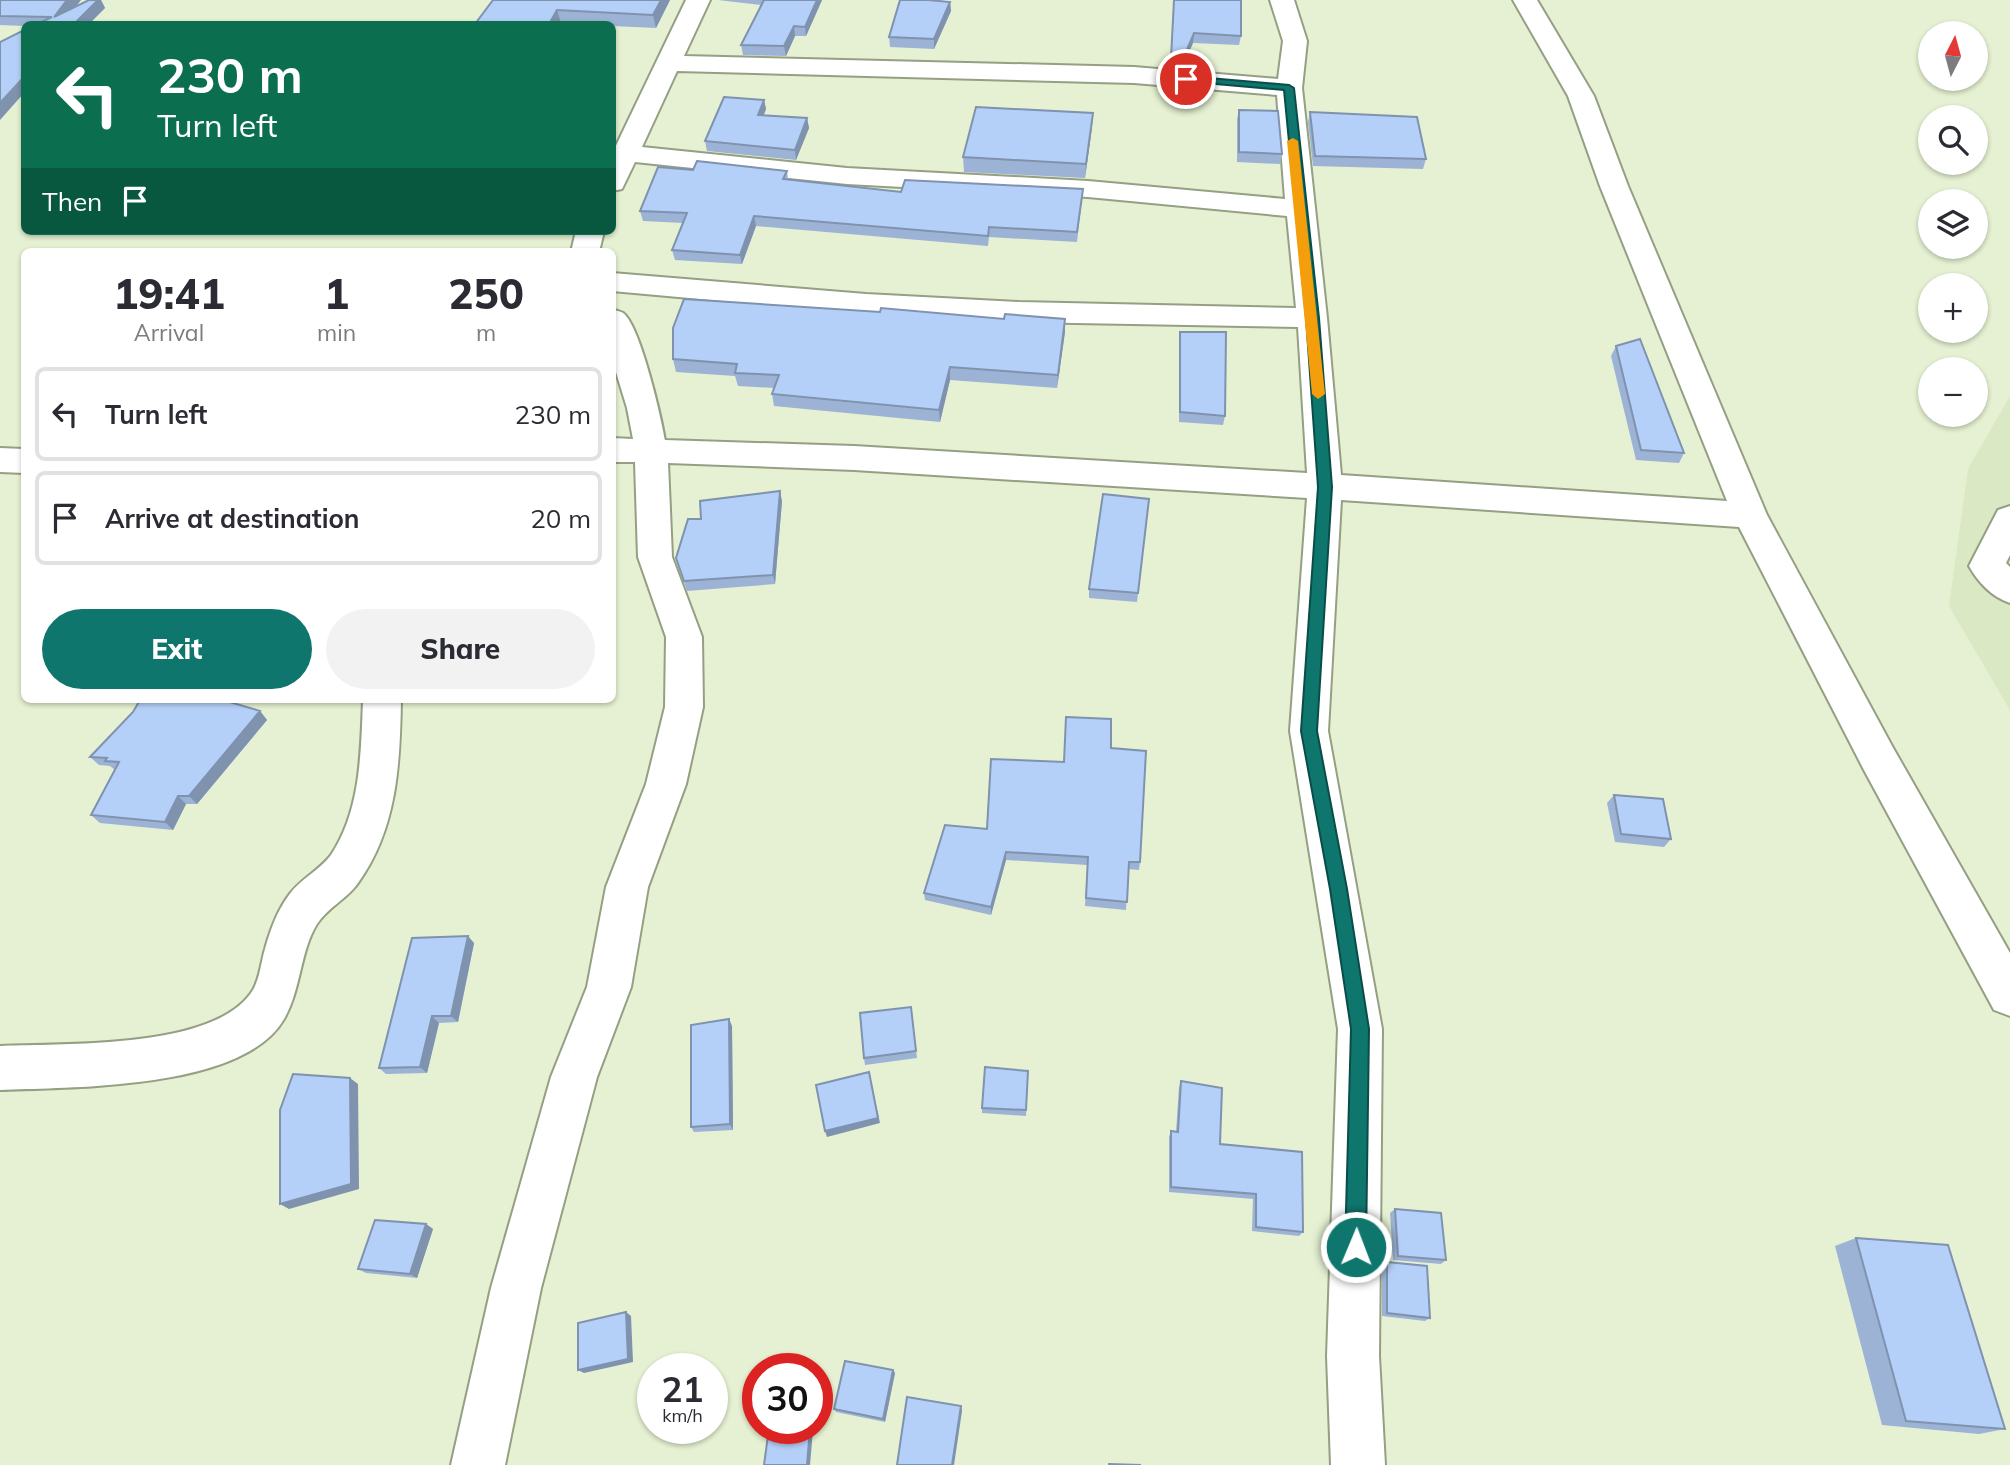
<!DOCTYPE html>
<html lang="en">
<head>
<meta charset="utf-8">
<style>
  body { margin:0; font-family:Mulish,sans-serif; background:#f2f2f3; color:#2b2b33; height:100vh; display:flex; flex-direction:column; font-size:26px; white-space:nowrap }
  * { box-sizing:border-box; margin:0 }
  p { font-size:23px; color:#7c7c81 }
  .icon { flex:none; width:38px; height:38px; fill:none; stroke:currentColor; stroke-width:2; stroke-linecap:round; stroke-linejoin:round }
  .map { position:relative; flex:1; overflow:hidden }
  .panel { position:absolute; left:21px; top:248px; width:595px; height:455px; display:flex; flex-direction:column; background:#fff; border-radius:10px; box-shadow:0 2px 5px #0004 }
  .panel>* { flex:none }
  .guide { position:absolute; left:21px; top:21px; width:595px; height:214px; border-radius:10px; box-shadow:0 2px 5px #0004; background:#0b6e4f; color:#fff; overflow:hidden }
  .needle { width:46px; rotate:6deg }
  .tools { position:absolute; left:1918px; top:21px; display:grid; gap:14px }
  .tools a { display:grid; place-items:center; width:70px; height:70px; border-radius:50%; background:#fff; box-shadow:0 2px 5px #0004; font-size:35px }
  .speed { position:absolute; left:637px; top:1353px; display:flex; gap:14px; font-size:35px; font-weight:700; text-align:center }
  .speed>* { display:grid; place-content:center; width:91px; height:91px; border-radius:50%; background:#fff; box-shadow:0 2px 5px #0004; line-height:1 }
  .speed small { font-size:18px; font-weight:400 }
  .speed .limit { border:10px solid #d22; background:#fff; color:#111 }
  .pin { position:absolute; display:grid; place-items:center; width:60px; height:60px; color:#fff; margin:-30px; border:4px solid #fff; border-radius:50%; box-shadow:0 2px 7px #0007 }
  .me { position:absolute; width:77px; margin:-38px; rotate:1deg; stroke-linejoin:round; filter:drop-shadow(0 0 5px #0008) }
  .turn { display:flex; align-items:center; gap:24px; height:147px; padding:0 21px; font-size:32px }
  .turn .icon { width:91px; height:91px; stroke-width:2.5 }
  .turn b { display:block; font-size:49px; line-height:60px }
  .then { display:flex; align-items:center; height:66px; padding:0 21px; background:#0003; gap:14px; font-size:26px }
  .eta { display:flex; justify-content:space-evenly; align-items:center; height:119px; text-align:center }
  .eta b { font-size:42px; font-weight:800; line-height:49px }
  .primary-button { display:flex; gap:14px; margin-top:auto; padding:14px 21px }
  .primary-button a { flex:1; height:80px; border-radius:42px; background:#0f766e; color:#fff; font-size:28px; font-weight:800; line-height:80px; text-align:center }
  .primary-button a+a { background:#f2f2f3; color:#2b2b33 }
  ul { padding:0; list-style:none }
  li { display:flex; align-items:center; gap:21px; height:94px; margin:0 14px 10px; padding:0 7px; border:4px solid #e1e1e2; border-radius:10px }
  li div { flex:1 }
  li b { display:block; font-size:26px }
  li em { font-style:normal }
  .map>svg:first-child { display:block }
  .built { fill:#dae9c3 }
  .lines { fill:none; stroke-linecap:round; stroke-linejoin:round }
  .minor-casing { stroke:#949f83; stroke-width:4 }
  .minor { fill:#fff; fill-rule:evenodd }
  .wall { fill:#9cb3d5 }
  .shaded-wall { fill:#7f92ae }
  .building { fill:#b5d0f8; stroke:#7f92ae; stroke-width:2 }
  .route { fill:#0f766e; stroke:#0a4d48; stroke-width:2 }
  .slow { fill:#f59e0b }
</style>
</head>
<body>
<div class="map">
<svg width="2010" height="1465" viewBox="0 0 2010 1465">
  <rect width="100%" height="100%" fill="#e5f1d2"/>
  <path class="built" d="M2010 396V710L1949 606 1968 469Z"/>
  <g class="lines">
    <defs>
      <path id="minor" d="M686 0H710L684 56 1134 67 1278 79 1283 41 1270 0H1294L1307 41 1302 88 1327 318 1341 475 1727 501 1600 186 1568 96 1513 0H1537L1594 96 1628 186 1767 515 1892 746 2010 953V1016L1994 1010 1864 770 1739 527 1341 500 1328 731 1382 1029 1379 1356 1385 1465H1331L1327 1356 1338 1029 1290 731 1307 498 854 470 668 463 672 557 702 637 703 707 686 784 648 887 631 987 597 1077 541 1288 505 1465H451L491 1288 551 1077 587 987 606 887 646 784 665 707 666 637 638 557 635 462H612V438L633 439 627 408 612 359V309C614 310 622 312 623 313 640 325 661 417 665 440L854 446 1307 473 1298 327 1019 322 866 314 612 291V273L866 294 1019 302 1296 308 1287 216 1088 197 847 184 635 162 622 189 612 191V154ZM677 71 1134 83 1277 95 1285 199 1088 181 847 168 642 147Z
        M576 231H604L599 252H571Z
        M0 448 24 449V473L0 472Z
        M2010 506V555L2006 563 2010 567V603C1992 597 1978 582 1969 566L1998 510Z
        M363 700H401C400 764 397 829 358 883 347 899 328 907 317 924 300 951 301 990 284 1019 243 1090 73 1087 0 1090V1046C64 1043 216 1050 253 990 260 978 261 962 265 949 270 931 277 911 289 895 300 879 319 871 331 855 361 810 361 752 363 700Z"/>
    </defs>
    <use href="#minor" class="minor-casing"/>
    <use href="#minor" class="minor"/>
  </g>
  <path class="wall" d="M0 0H81L76 6 89 0H101L105 8 89 24H24V26L0 25Z
    M493 0H670L656 28 612 26V24L561 23Z
    M718 0H822L806 36H795L786 56 743 55 741 45 761 5Z
    M1174 0 1241 36 1239 45 1193 43 1182 68 1170 67Z
    M950 2 951 11 934 49 890 47 889 37Z
    M764 100 766 109 763 116 807 118 809 128 796 160 707 151 705 141Z
    M1239 110 1282 154 1280 164 1237 162V119Z
    M1310 112 1426 159 1423 169 1313 166 1308 122Z
    M1092 127 1085 178 964 172 963 157Z
    M693 170 787 171 788 179 901 192 1083 189 1082 199 1077 242 989 237 988 246 756 226 742 264 675 260 672 250 683 223 643 221 640 211Z
    M1065 332 1057 388 950 380 940 422 774 406 772 394 774 388 738 386 735 376 676 372 673 359Z
    M1180 332 1225 416 1223 425 1179 422V342Z
    M1616 346 1684 453 1679 463 1636 460 1611 356Z
    M782 501 775 584 687 591 676 558 701 519Z
    M1089 589 1138 593 1137 602 1089 598Z
    M260 711 267 720 197 804H186L173 830 100 823 91 815 115 770 110 766 99 765 90 757Z
    M1111 748 1140 862 1139 870 1128 869 1126 910 1085 906 1087 865 1006 860 991 915 925 900 924 893 987 829 1064 762Z
    M1614 795 1671 839 1664 847 1615 842 1607 803Z
    M474 943 458 1022 439 1023 427 1073 386 1074 379 1068Z
    M911 1007 917 1058 865 1065 864 1058Z
    M732 1026 733 1130 694 1132 691 1127Z
    M1028 1071 1026 1116 982 1113V1108Z
    M1181 1081 1220 1144 1303 1232 1299 1236 1252 1231 1253 1199 1169 1192V1137L1171 1131 1176 1132 1179 1087Z
    M1395 1209 1446 1260 1441 1264 1393 1260 1390 1213Z
    M426 1224 433 1229 417 1278 366 1273 358 1269Z
    M1856 1238 2005 1429 1979 1434 1882 1425 1835 1246Z
    M1387 1262 1430 1318 1425 1321 1382 1316V1266Z
    M893 1370 895 1373 885 1422 836 1412 834 1409Z"/>
  <path class="shaded-wall" d="M67 0H81L61 24 54 17Z
    M98 0H101L105 8 89 24H74Z
    M661 0H670L656 28 653 15Z
    M817 0H822L806 36 805 27Z
    M950 2 951 11 934 49V39Z
    M557 10 561 23 560 24H549Z
    M794 26 795 36 786 56 784 46Z
    M1194 33 1193 43 1182 68 1183 59Z
    M24 77V93L0 120V103Z
    M764 100 766 109 760 125 758 115Z
    M1093 113 1092 127 1085 178 1086 164Z
    M807 118 809 128 796 160 795 150Z
    M754 216 756 226 742 264 740 255Z
    M1065 319V332L1057 388 1058 375Z
    M950 367V380L940 422 939 410Z
    M780 491 782 501 775 584 773 575Z
    M260 711 267 720 197 804 189 796Z
    M178 796 186 804 173 830 165 822Z
    M1006 852V860L991 915V907Z
    M468 936 474 943 458 1022 451 1016Z
    M432 1016 439 1023 427 1073 420 1067Z
    M729 1019 732 1026 733 1130 730 1124Z
    M869 1072 880 1123 827 1137 825 1131Z
    M350 1078 358 1084 359 1189 289 1209 280 1204Z
    M426 1224 433 1229 417 1278 410 1274Z
    M626 1312 631 1316 633 1362 584 1373 578 1370Z
    M893 1370 895 1373 885 1422 883 1419Z
    M961 1406 962 1411 954 1465H952Z
    M810 1428 813 1430 810 1465H807Z"/>
  <path class="building" d="M0 0H67L54 17 89 0H98L74 24H37L52 17 0 16Z
    M493 0H661L653 15 557 10 549 24H475Z
    M764 0H817L805 27 794 26 784 46 741 45Z
    M900 0H928L950 2 934 39 889 37Z
    M1174 0H1241V36L1194 33 1183 59 1171 58Z
    M24 30V77L0 103V42Z
    M724 97 764 100 758 115 807 118 795 150 705 141Z
    M976 107 1093 113 1086 164 963 157Z
    M1239 110 1278 111 1282 154 1239 152Z
    M1310 112 1417 117 1426 159 1315 156Z
    M697 161 787 171 783 179 901 192 905 180 1083 189 1077 232 989 227 988 236 754 216 740 255 672 250 687 213 640 211 658 167 693 170Z
    M684 299 880 312 881 308 1004 319 1005 314 1065 319 1058 375 950 367 939 410 772 394 779 375 735 373 737 364 673 359V328Z
    M1180 332H1226L1225 416 1180 412Z
    M1640 339 1684 453 1641 450 1616 346Z
    M780 491 773 575 684 581 676 558 688 519H701L700 501Z
    M1103 494 1149 499 1138 593 1089 589Z
    M140 700H223L260 711 189 796H178L165 822 91 815 119 762 105 761 107 758 90 757 133 712Z
    M1066 717 1111 719V748L1146 751 1140 862H1129L1127 902 1086 898 1088 857 1006 852 991 907 924 893 945 825 987 829 991 759 1064 762Z
    M1614 795 1663 799 1671 839 1621 834Z
    M468 936 451 1016H432L420 1067 379 1068 412 938Z
    M911 1007 916 1051 864 1058 860 1013Z
    M729 1019 730 1124 691 1127V1025Z
    M985 1067 1028 1071 1026 1110 982 1108Z
    M869 1072 878 1118 825 1131 816 1085Z
    M293 1074 350 1078 351 1184 280 1204V1110Z
    M1181 1081 1222 1088 1220 1144 1302 1152 1303 1232 1256 1227V1194L1171 1187V1131L1178 1132Z
    M1395 1209 1441 1213 1446 1260 1398 1256Z
    M375 1220 426 1224 410 1274 358 1269Z
    M1856 1238 1948 1245 2005 1429 1906 1421Z
    M1387 1262 1427 1266 1430 1318 1387 1313Z
    M626 1312 628 1359 578 1370V1323Z
    M845 1361 893 1370 883 1419 834 1409Z
    M907 1397 961 1406 952 1465H897Z
    M769 1428H810L807 1465H764Z
    M1109 1464 1141 1465H1109Z"/>
  <path class="route" d="M1186 76 1289 85 1294 88 1319 318 1332 487 1317 731 1347 889 1369 1029 1366 1247 1363 1254 1356 1257 1348 1254 1345 1247 1351 1029 1330 889 1301 731 1318 487 1306 318 1284 90 1182 81 1180 79Z"/>
  <path class="slow" d="M1293 138 1298 141 1325 394 1318 399 1312 394 1287 141Z"/>
</svg>
<div class="tools">
<a><svg class="needle" viewBox="-14 -14 28 28"><path d="M0-13l5 13h-10z" fill="#e53935"/><path d="M0 13l5-13h-10z" fill="#7c7c81"/></svg></a>
<a><svg class="icon" aria-label="search" viewBox="0 0 24 24"><circle cx="10" cy="10" r="6"/><path d="M15 15l6 6"/></svg></a>
<a><svg class="icon" aria-label="layers" viewBox="0 0 24 24"><path d="M12 4l9 5-9 5-9-5zM3 14l9 5 9-5"/></svg></a>
<a>+</a>
<a>−</a>
</div>
<div class="speed"><div>21<small>km/h</small></div><div class="limit">30</div></div>
<div class="pin" style="left:1186px;top:79px;background:#d93025"><svg class="icon" aria-label="arrive" viewBox="0 0 24 24"><path d="M6 21V4h12l-3 4 3 4H6"/></svg></div>
<svg class="me" style="left:1356px;top:1247px" viewBox="-20 -20 40 40"><circle r="17" fill="#0f766e" stroke="#fff" stroke-width="3"/><path d="M0-11L8 9 0 5-8 9z" fill="#fff"/></svg>
<div class="guide">
<div class="turn"><svg class="icon" aria-label="left" viewBox="0 0 24 24"><path d="M17 20v-9H6M10 6l-5 5 5 5"/></svg><div><b>230 m</b>Turn left</div></div>
<div class="then">Then<svg class="icon" aria-label="arrive" viewBox="0 0 24 24"><path d="M6 21V4h12l-3 4 3 4H6"/></svg></div>
</div>
<section class="panel">
<div class="eta">
<div><b>19:41</b><p>Arrival</p></div>
<div><b>1</b><p>min</p></div>
<div><b>250</b><p>m</p></div>
</div>
<ul>
<li><svg class="icon" aria-label="left" viewBox="0 0 24 24"><path d="M17 20v-9H6M10 6l-5 5 5 5"/></svg><div><b>Turn left</b></div><em>230 m</em></li>
<li><svg class="icon" aria-label="arrive" viewBox="0 0 24 24"><path d="M6 21V4h12l-3 4 3 4H6"/></svg><div><b>Arrive at destination</b></div><em>20 m</em></li>
</ul>
<div class="primary-button"><a>Exit</a><a>Share</a></div>
</section>
</div>
</body>
</html>
